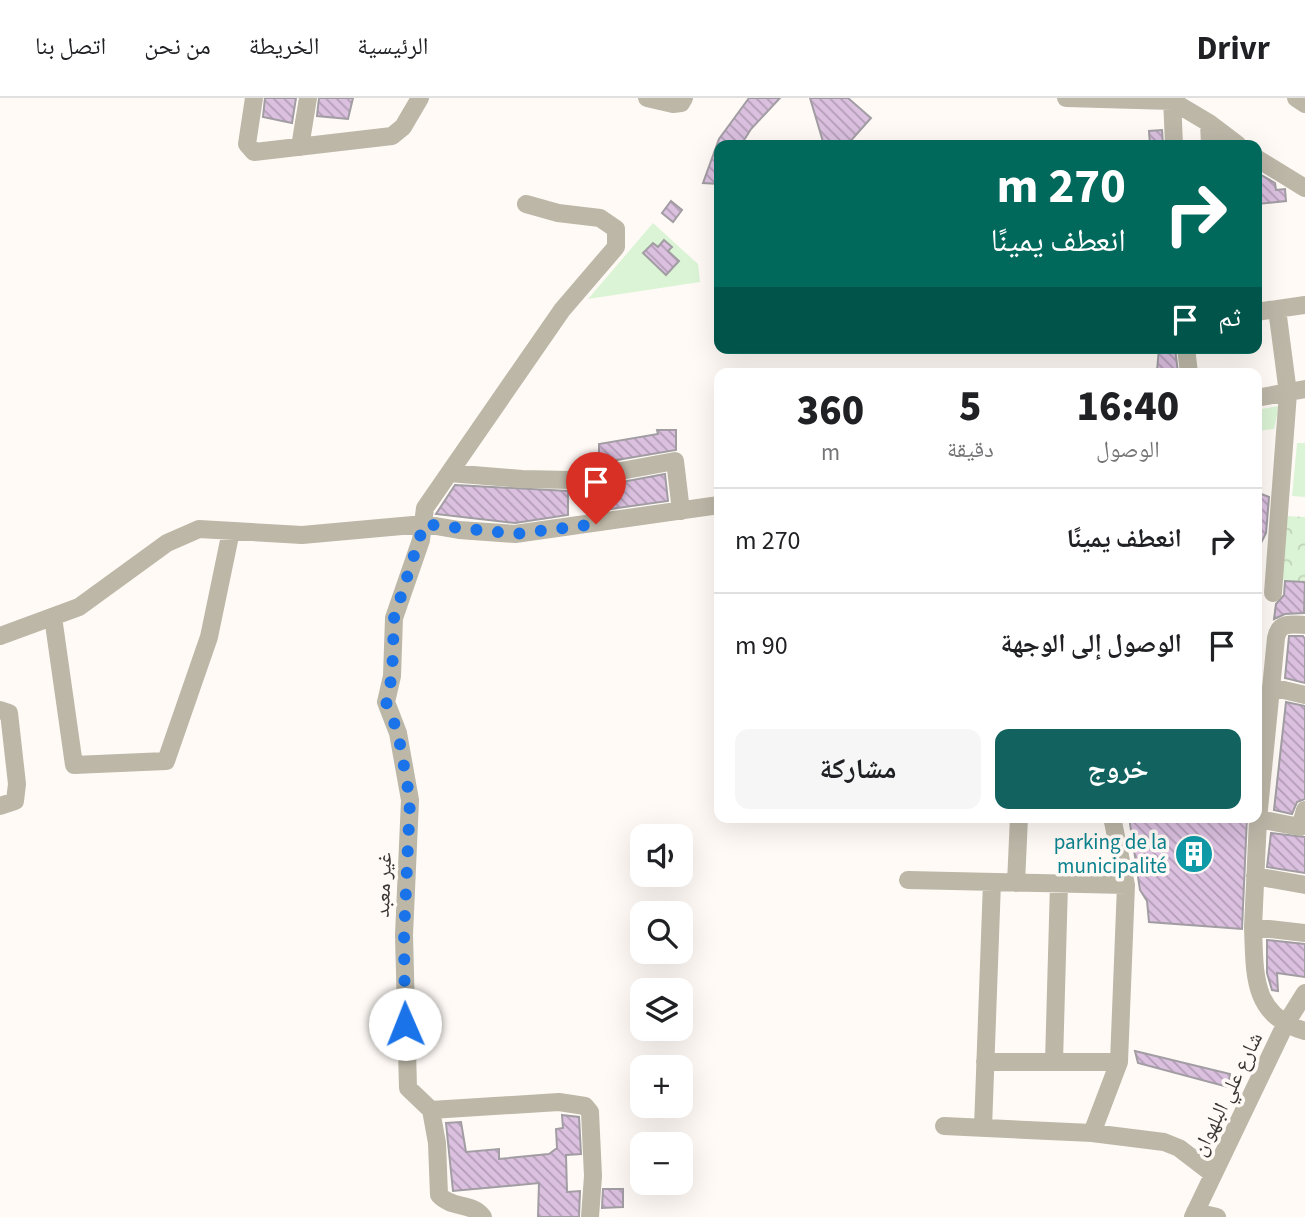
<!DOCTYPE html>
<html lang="ar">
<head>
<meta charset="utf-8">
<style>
  body { margin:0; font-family:"Source Sans 3","Noto Naskh Arabic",sans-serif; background:#f6f6f6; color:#202124; direction:rtl; height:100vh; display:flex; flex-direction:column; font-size:26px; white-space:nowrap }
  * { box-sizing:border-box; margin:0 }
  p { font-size:23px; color:#757577 }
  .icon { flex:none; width:38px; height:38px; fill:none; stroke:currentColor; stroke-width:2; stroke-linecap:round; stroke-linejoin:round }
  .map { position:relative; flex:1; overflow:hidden; direction:ltr }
  .panel { position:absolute; left:714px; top:270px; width:548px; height:455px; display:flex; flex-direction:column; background:#fff; border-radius:14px; box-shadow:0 7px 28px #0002; direction:rtl }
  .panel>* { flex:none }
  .hud { position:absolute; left:714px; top:42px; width:548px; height:214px; border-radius:14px; box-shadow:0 7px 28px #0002; direction:rtl; background:#00695c; color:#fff; overflow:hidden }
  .buttons { position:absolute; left:630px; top:726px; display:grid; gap:14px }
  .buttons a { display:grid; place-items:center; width:63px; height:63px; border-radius:14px; background:#fff; box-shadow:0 7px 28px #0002; font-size:35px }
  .pin { position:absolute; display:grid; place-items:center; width:60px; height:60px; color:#fff; margin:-72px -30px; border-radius:50% 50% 50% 0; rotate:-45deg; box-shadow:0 0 7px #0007 }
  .pin .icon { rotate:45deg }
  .me { position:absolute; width:77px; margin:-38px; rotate:359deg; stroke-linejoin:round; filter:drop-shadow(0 0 5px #0008) }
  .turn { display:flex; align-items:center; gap:24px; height:147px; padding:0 21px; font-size:32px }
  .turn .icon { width:91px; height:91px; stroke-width:2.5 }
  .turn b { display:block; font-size:49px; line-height:60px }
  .then { display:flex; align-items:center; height:66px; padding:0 21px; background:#0003; gap:14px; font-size:26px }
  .eta { display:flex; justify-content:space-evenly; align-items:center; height:119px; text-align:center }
  .eta b { font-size:42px; font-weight:800; line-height:49px }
  .primary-button { display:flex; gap:14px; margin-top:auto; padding:14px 21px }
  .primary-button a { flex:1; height:80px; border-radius:14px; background:#12625f; color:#fff; font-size:28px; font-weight:800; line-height:80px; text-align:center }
  .primary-button a+a { background:#f6f6f6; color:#202124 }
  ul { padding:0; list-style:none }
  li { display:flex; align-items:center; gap:21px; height:105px; padding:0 21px; border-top:2px solid #e0e0e0 }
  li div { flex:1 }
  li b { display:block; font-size:26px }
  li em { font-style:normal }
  header { display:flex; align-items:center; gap:42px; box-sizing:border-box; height:98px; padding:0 35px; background:#fff; border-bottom:2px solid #e0e0e0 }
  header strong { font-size:33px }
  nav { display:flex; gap:38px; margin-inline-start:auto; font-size:24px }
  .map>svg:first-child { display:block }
  .forest { fill:url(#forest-crowns) }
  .garden { fill:#dcf4d6 }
  .building { fill:url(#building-back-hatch); stroke:#a19da2; stroke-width:2 }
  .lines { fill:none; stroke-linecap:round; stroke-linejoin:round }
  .minor { stroke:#bcb7a7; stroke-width:18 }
  .route { stroke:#1a73e8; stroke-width:12; stroke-dasharray:0 21.6 }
  .labels { text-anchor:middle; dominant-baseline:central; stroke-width:7; stroke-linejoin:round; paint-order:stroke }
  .culture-label { font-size:21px; fill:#0d838f; stroke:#fffaf6; text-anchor:end }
  .street-label { font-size:21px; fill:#393735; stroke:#fffaf6 }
</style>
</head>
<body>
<header>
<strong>Drivr</strong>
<nav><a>الرئيسية</a><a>الخريطة</a><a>من نحن</a><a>اتصل بنا</a></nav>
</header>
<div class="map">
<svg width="1305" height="1119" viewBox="0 0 1305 1119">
  <defs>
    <pattern id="forest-crowns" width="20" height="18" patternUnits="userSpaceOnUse" patternTransform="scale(1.75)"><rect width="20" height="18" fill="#dcf4d6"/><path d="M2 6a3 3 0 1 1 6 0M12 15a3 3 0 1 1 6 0" fill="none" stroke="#bed2b8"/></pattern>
    <pattern id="building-back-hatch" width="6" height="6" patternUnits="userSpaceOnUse" patternTransform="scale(1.75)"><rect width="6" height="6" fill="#dbc0e0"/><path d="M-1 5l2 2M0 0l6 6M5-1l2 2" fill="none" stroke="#b39db6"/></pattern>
  </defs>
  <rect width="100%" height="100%" fill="#fffaf6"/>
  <path class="forest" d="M1286 418 1305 419V484L1280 482Z"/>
  <path class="garden" d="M653 125 698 166 700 184 588 201Z
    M1279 308 1274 331 1257 333 1256 312Z
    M1297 345H1305V399L1292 398Z"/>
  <path class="building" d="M265 0H296L292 25 263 19Z
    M319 0H353L348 21 317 18Z
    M749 0H780L751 31 741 47H719V86L703 85 719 41Z
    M810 0H848L871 20 847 47H824Z
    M1162 32 1163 47H1150L1149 33Z
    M1256 74 1275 85 1276 92 1285 91 1286 103 1258 106Z
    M671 103 682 112 673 124 662 115Z
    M664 142 672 149 668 153 679 163 666 177 643 155 653 145 658 149Z
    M1159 250H1175L1178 275 1157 273Z
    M657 332H676V352L599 365V346L658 336Z
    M665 376 668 403 596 413 595 389Z
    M455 387 568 393V417L515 425 436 416Z
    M1256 394 1269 399 1266 435 1256 455Z
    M1285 483 1305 484 1304 515 1285 516 1274 521 1276 506 1284 497Z
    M1289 538H1303L1305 541V585L1285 580Z
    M1286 604 1305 608V701L1297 704 1292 716 1274 712Z
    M1129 719H1247L1242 831 1149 824 1147 803 1140 792Z
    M1271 735 1305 739V775L1267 769Z
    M1267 842 1305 846V879L1277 875 1278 893 1272 892 1267 875Z
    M1135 953 1230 976 1228 989 1138 965Z
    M562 1017 579 1019 581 1056 566 1057 567 1094 580 1093 579 1119H538L539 1085 453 1093 446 1025 461 1024 466 1054 499 1051V1061L549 1056 557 1050 556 1031 563 1030Z
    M603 1091H623V1109L602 1110Z"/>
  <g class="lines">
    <path class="minor" d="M254 0 247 46 254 54 392 38 403 29 420 0
      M647 0 673 6 681 5 684 0
      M1066 0 1172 3 1209 25 1238 47
      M1172 0 1174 47
      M1296 0 1305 6
      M1209 25 1210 47
      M300 49 308 0
      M1256 60 1305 90
      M1256 214 1305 207
      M1186 250 1189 275
      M1256 300 1305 291
      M449 375 522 381 572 382 675 363 681 413
      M1273 495 1288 295 1277 211
      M53 519 74 667 166 663 209 539 231 433
      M1305 527C1291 526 1279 524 1276 540L1258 721 1253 829 1305 835
      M0 538 79 509 167 445 199 431 302 437 424 426 459 432 515 436 719 407
      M1271 589 1305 597
      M0 612 9 615 17 686 15 703 0 708
      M1258 721 1300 729 1305 712
      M1255 778 1305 787
      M908 782 1126 787
      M1016 785 1019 719
      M1253 829C1255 875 1251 918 1305 933
      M985 964H1119
      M1054 964 1059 786
      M431 1012 559 1004 585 1008 590 1014 593 1078 590 1119
      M944 1028 1092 1035 1164 1044 1179 1050 1213 1076
      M983 1030 992 784
      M1092 1035 1119 964 1126 787 1112 719
      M1195 1114 1217 1119
      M483 1119C472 1104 452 1111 439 1097L437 1045 431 1012 408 990 404 837 410 702 398 635 386 604 392 578 394 520 421 442 425 410 562 212 616 149V131L600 120 558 115 526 106
      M1193 1119 1285 927 1305 895"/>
  </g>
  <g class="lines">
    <path class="route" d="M405 926 404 837 410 702 398 635 386 604 392 578 394 520 424 426 515 436 596 426"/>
  </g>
  <defs>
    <symbol id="building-disc" viewBox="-11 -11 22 22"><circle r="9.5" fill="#0f9aa8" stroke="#fffaf6"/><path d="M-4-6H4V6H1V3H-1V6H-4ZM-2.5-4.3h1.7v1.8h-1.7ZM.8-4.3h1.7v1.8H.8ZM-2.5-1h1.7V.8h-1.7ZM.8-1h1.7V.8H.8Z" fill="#fff"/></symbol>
  </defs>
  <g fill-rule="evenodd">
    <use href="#building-disc" x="1172" y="734" width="44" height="44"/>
  </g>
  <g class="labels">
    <g class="culture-label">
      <text x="1167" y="744">parking de la<tspan x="1167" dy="24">municipalité</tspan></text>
    </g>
    <g class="street-label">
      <text transform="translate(383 787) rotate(-88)">غير معبد</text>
      <text transform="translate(1227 996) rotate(-64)">شارع علي البلهوان</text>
    </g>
  </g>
</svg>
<div class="buttons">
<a><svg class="icon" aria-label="sound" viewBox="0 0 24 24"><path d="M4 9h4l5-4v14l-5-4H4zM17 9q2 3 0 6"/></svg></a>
<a><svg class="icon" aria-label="search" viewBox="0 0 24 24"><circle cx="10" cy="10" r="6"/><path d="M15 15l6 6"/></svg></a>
<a><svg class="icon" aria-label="layers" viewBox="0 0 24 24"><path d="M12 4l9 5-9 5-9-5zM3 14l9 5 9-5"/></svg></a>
<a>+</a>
<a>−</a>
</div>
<div class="pin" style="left:596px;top:426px;background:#d93025"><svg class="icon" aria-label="arrive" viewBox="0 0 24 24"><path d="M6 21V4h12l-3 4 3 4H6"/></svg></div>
<svg class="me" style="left:405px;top:926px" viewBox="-20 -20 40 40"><circle r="19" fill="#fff"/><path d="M0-13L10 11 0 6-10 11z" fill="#1a73e8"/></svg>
<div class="hud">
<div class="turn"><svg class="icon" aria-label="right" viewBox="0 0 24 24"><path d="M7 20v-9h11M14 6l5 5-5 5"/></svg><div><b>270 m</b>انعطف يمينًا</div></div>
<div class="then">ثم<svg class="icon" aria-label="arrive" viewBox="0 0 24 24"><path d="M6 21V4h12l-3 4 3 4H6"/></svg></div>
</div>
<section class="panel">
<div class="eta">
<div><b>16:40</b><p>الوصول</p></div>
<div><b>5</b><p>دقيقة</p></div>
<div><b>360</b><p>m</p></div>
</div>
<ul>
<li><svg class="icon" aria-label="right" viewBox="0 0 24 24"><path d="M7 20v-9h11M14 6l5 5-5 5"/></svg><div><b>انعطف يمينًا</b></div><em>270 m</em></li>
<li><svg class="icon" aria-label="arrive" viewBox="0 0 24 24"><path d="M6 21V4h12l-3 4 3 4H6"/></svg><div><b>الوصول إلى الوجهة</b></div><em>90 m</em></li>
</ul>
<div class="primary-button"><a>خروج</a><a>مشاركة</a></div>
</section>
</div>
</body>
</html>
